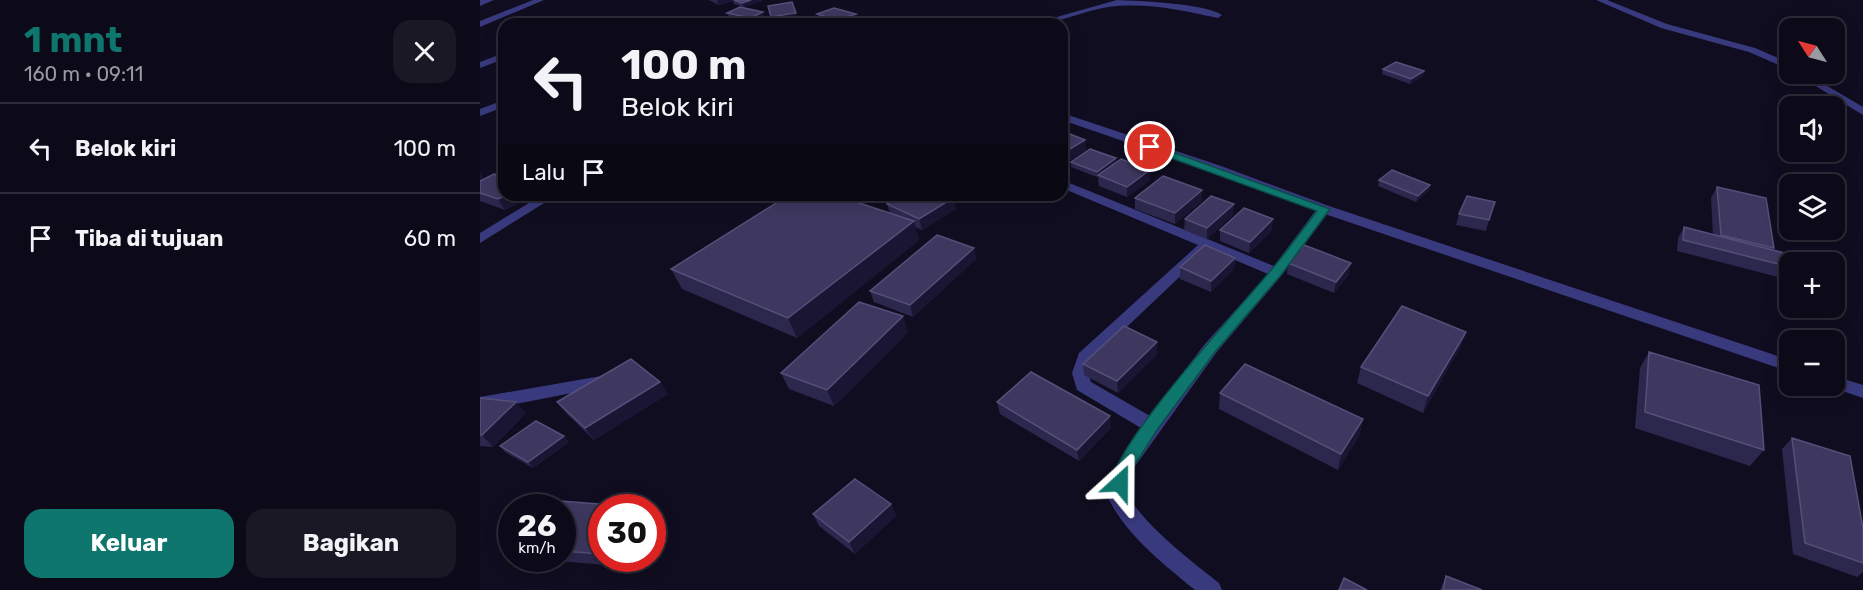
<!DOCTYPE html>
<html lang="id">
<head>
<meta charset="utf-8">
<style>
  body { margin:0; font-family:Rubik,sans-serif; background:#1a1825; color:#f1f3f6; height:100vh; display:flex; flex-direction:column; font-size:22px; white-space:nowrap }
  * { box-sizing:border-box; margin:0 }
  p { font-size:20px; color:#9a9aa2 }
  .icon { flex:none; width:33px; height:33px; fill:none; stroke:currentColor; stroke-width:2; stroke-linecap:round; stroke-linejoin:round }
  .map { position:relative; flex:1; overflow:hidden }
  .sheet { display:flex; flex-direction:column; background:#0c0a18; width:480px }
  .sheet>* { flex:none }
  .top-card { position:absolute; left:18px; top:18px; width:570px; height:183px; border-radius:18px; box-shadow:0 3px 15px #0003,0 0 0 2px #2c2b37; background:#0c0a18; color:#f1f3f6; overflow:hidden }
  .needle { width:39px; rotate:306deg }
  .fabs { position:absolute; left:1299px; top:18px; display:grid; gap:12px }
  .fabs a { display:grid; place-items:center; width:66px; height:66px; border-radius:12px; background:#0c0a18; box-shadow:0 3px 15px #0003,0 0 0 2px #2c2b37; font-size:30px }
  .speed { position:absolute; left:18px; top:494px; display:flex; gap:12px; font-size:30px; font-weight:700; text-align:center }
  .speed>* { display:grid; place-content:center; width:78px; height:78px; border-radius:50%; background:#0c0a18; box-shadow:0 3px 15px #0003,0 0 0 2px #2c2b37; line-height:1 }
  .speed small { font-size:15px; font-weight:400 }
  .speed .limit { border:9px solid #d22; background:#fff; color:#111 }
  .pin { position:absolute; display:grid; place-items:center; width:51px; height:51px; color:#fff; margin:-26px; border:3px solid #fff; border-radius:50%; box-shadow:0 2px 6px #0007 }
  .me { position:absolute; width:66px; margin:-33px; rotate:24deg; stroke-linejoin:round; filter:drop-shadow(0 0 4px #0008) }
  .turn { display:flex; align-items:center; gap:21px; height:126px; padding:0 24px; font-size:27px }
  .turn .icon { width:78px; height:78px; stroke-width:2.5 }
  .turn b { display:block; font-size:42px; line-height:51px }
  .then { display:flex; align-items:center; height:57px; padding:0 24px; background:#0003; gap:12px; font-size:22px }
  .round { display:grid; place-items:center; flex:none; width:63px; height:63px; border-radius:18px; background:#1a1825 }
  .summary { display:flex; align-items:center; justify-content:space-between; height:102px; padding:0 24px }
  h1 { font-size:36px; font-weight:700; line-height:45px; color:#0f766e }
  .action { display:flex; gap:12px; margin-top:auto; padding:12px 24px }
  .action a { flex:1; height:69px; border-radius:18px; background:#0f766e; color:#fff; font-size:24px; font-weight:700; line-height:69px; text-align:center }
  .action a+a { background:#1a1825; color:#f1f3f6 }
  ul { padding:0; list-style:none }
  li { display:flex; align-items:center; gap:18px; height:90px; padding:0 24px; border-top:2px solid #2c2b37 }
  li div { flex:1 }
  li b { display:block; font-size:22px }
  li em { font-style:normal }
  main { display:flex; flex:1; min-height:0 }
  .map>svg:first-child { display:block }
  .lines { fill:none; stroke-linecap:round; stroke-linejoin:round }
  .minor { fill:#39397e; fill-rule:evenodd }
  .tertiary { fill:#39397e; fill-rule:evenodd }
  .wall { fill:#2c274d }
  .shaded-wall { fill:#1a1533 }
  .building { fill:#3e3860; stroke:#555079; stroke-width:1.5 }
  .route { fill:#0f766e; stroke:#0a4d48; stroke-width:1.5 }
</style>
</head>
<body>
<main>
<section class="sheet">
<div class="summary"><div><h1>1 mnt</h1><p>160 m · 09:11</p></div><a class="round"><svg class="icon" aria-label="close" viewBox="0 0 24 24"><path d="M6 6l12 12M18 6L6 18"/></svg></a></div>
<ul>
<li><svg class="icon" aria-label="left" viewBox="0 0 24 24"><path d="M17 20v-9H6M10 6l-5 5 5 5"/></svg><div><b>Belok kiri</b></div><em>100 m</em></li>
<li><svg class="icon" aria-label="arrive" viewBox="0 0 24 24"><path d="M6 21V4h12l-3 4 3 4H6"/></svg><div><b>Tiba di tujuan</b></div><em>60 m</em></li>
</ul>
<div class="action"><a>Keluar</a><a>Bagikan</a></div>
</section>
<div class="map">
<svg width="1383" height="590" viewBox="0 0 1383 590">
  <rect width="100%" height="100%" fill="#100d20"/>
  <g class="lines">
    <path class="minor" d="M637 0C659 1 724 3 742 15L738 18C701 10 666 2 628 7 602 11 578 24 552 24Z
      M1116 0H1127L1187 24 1275 48 1310 63V70L1269 52 1181 28Z
      M1316 74H1327L1383 107V115Z
      M24 100V107L0 116V109Z
      M582 180 794 266 839 206 844 205 851 209 802 275 736 353 651 472 647 495C671 531 705 556 739 583L742 590H715C682 563 646 535 627 496L633 470 661 428 597 390 592 373 599 353 718 245 582 188ZM729 249 788 274 724 345 670 416 611 382 608 373 612 360Z
      M62 195H77L0 243V233Z
      M127 375 133 377 135 381 133 385 0 411V397Z"/>
    <path class="tertiary" d="M0 0H14L0 6Z
      M53 0H64L0 27V21Z
      M144 18 160 24H121Z
      M24 53V59L0 68V62Z
      M582 113 741 166 849 206 1310 360V372L839 212 733 172 582 120Z
      M1354 376 1383 385V398L1348 386H1354Z"/>
  </g>
  <path class="wall" d="M229 0H281L282 1 264 7 254 4 253 1 239 5Z
    M247 13 285 17 272 22 249 17Z
    M337 14H376L379 23 374 24H344L340 23Z
    M903 69 944 71 943 76 930 84 902 74Z
    M591 162 636 163 670 170V180L647 197 619 186 618 177H617L591 167Z
    M0 173 4 179 24 195H54L25 210 0 201Z
    M899 180 950 185 949 190 936 202 898 186Z
    M1237 187 1294 248 1293 250 1310 262V280L1197 251 1198 238 1204 227 1233 235 1231 198Z
    M473 198 476 209 442 230 435 227 439 240 317 338 202 289 191 269 410 213 407 204Z
    M655 198 722 201 695 224 655 209Z
    M979 214 1009 220 1006 231 976 225Z
    M753 215 727 239 704 230 705 219Z
    M740 230H792L769 253 740 241Z
    M494 248 496 259 433 317 394 302 390 291Z
    M755 258 754 269 731 292 700 279V267Z
    M808 263 869 274 854 293 807 274Z
    M428 332 354 406 309 389 301 373Z
    M986 332 980 348 943 413 877 383 881 367Z
    M677 342V354L638 393 604 375 603 364Z
    M1169 352 1284 450 1270 466 1155 428 1160 368Z
    M180 382 188 394 114 440 87 414 77 402Z
    M740 393 883 419 879 436 858 470 739 409Z
    M0 398 46 413 13 447 0 446Z
    M517 402 631 428 599 461 520 414Z
    M84 436 89 442 53 468 25 452 20 446Z
    M1312 438 1383 528V572L1377 577 1313 554 1302 449Z
    M411 504 416 516 375 554 339 526 333 514Z
    M82 507H122V558H144L139 566 40 558H82Z
    M966 576 1002 590H960Z"/>
  <path class="shaded-wall" d="M239 0H253V1L239 5 237 1Z
    M271 0H281L282 1 264 7 262 3Z
    M283 12 285 17 272 22 271 18Z
    M316 13 317 18 292 22 291 17Z
    M376 14 379 23 374 24H359L357 20Z
    M944 71 943 76 930 84 931 79Z
    M605 140 606 150 582 166V154Z
    M636 158V164L618 175 617 177V172Z
    M670 170V180L647 197V187Z
    M0 173 8 184 0 187Z
    M950 185 949 190 936 202 938 196Z
    M722 190V201L695 224V213Z
    M27 195H54L25 210 18 199Z
    M473 198 476 209 442 230 439 219Z
    M754 204 753 215 727 239V228Z
    M793 219 792 230 769 253 770 242Z
    M434 221 439 240 317 338 308 318Z
    M494 248 496 259 433 317 430 305Z
    M755 258 754 269 731 292V281Z
    M871 263 869 274 854 293 856 282Z
    M423 316 428 332 354 406 347 390Z
    M986 332 980 348 943 413 948 396Z
    M677 342V354L638 393 637 381Z
    M180 382 188 394 114 440 105 428Z
    M36 402 46 413 13 447 2 435Z
    M630 416 631 428 599 461 597 450Z
    M883 419 879 436 858 470 861 454Z
    M84 436 89 442 53 468 48 462Z
    M411 504 416 516 375 554 369 542Z
    M131 558H144L139 566Z"/>
  <path class="building" d="M254 0H271L262 3Z
    M312 2 316 13 291 17 288 6Z
    M260 7 283 12 271 18 247 13Z
    M354 8 376 14 357 20 337 14Z
    M916 62 944 71 931 79 903 69Z
    M582 131 605 140 582 154Z
    M610 149 636 158 617 172 591 162Z
    M641 159 670 170 647 187 618 175Z
    M912 170 950 185 938 196 899 180Z
    M14 174 24 177V195H27L18 199 0 193V181Z
    M683 176 722 190 695 213 655 198Z
    M1237 187 1286 198 1294 248 1241 235Z
    M309 195H355L434 221 308 318 191 269Z
    M421 195H466L473 198 439 219 407 204Z
    M731 196 754 204 727 228 705 219Z
    M987 196 1015 202 1009 220 979 214Z
    M764 208 793 219 770 242 740 230Z
    M1204 227 1339 262H1340H1310V267L1203 240Z
    M457 235 494 248 430 305 390 291Z
    M725 245 755 258 731 281 700 267Z
    M824 245 871 263 856 282 808 263Z
    M379 302 423 316 347 390 301 373Z
    M922 306 986 332 948 396 881 367Z
    M644 326 677 342 637 381 603 364Z
    M1169 352 1279 385 1284 450 1165 412Z
    M151 359 180 382 105 428 77 402Z
    M765 364 883 419 861 454 740 393Z
    M551 372 630 416 597 450 517 402Z
    M0 398 36 402 2 435H0Z
    M56 421 84 436 48 462 20 446Z
    M1312 438 1370 456 1383 528V563L1325 543Z
    M375 479 411 504 369 542 333 514Z
    M67 500 158 507H122V554L82 551V507H61Z
    M966 576 1002 590H963Z
    M864 578 887 590H859Z"/>
  <path class="route" d="M670 144 850 209 801 275 735 352 677 430 651 471 646 488 640 490 633 488C619 459 768 299 792 269 808 250 822 230 837 211L666 149V145Z"/>
</svg>
<div class="fabs">
<a><svg class="needle" viewBox="-14 -14 28 28"><path d="M0-13l5 13h-10z" fill="#e53935"/><path d="M0 13l5-13h-10z" fill="#9a9aa2"/></svg></a>
<a><svg class="icon" aria-label="sound" viewBox="0 0 24 24"><path d="M4 9h4l5-4v14l-5-4H4zM17 9q2 3 0 6"/></svg></a>
<a><svg class="icon" aria-label="layers" viewBox="0 0 24 24"><path d="M12 4l9 5-9 5-9-5zM3 14l9 5 9-5"/></svg></a>
<a>+</a>
<a>−</a>
</div>
<div class="speed"><div>26<small>km/h</small></div><div class="limit">30</div></div>
<div class="pin" style="left:670px;top:147px;background:#d93025"><svg class="icon" aria-label="arrive" viewBox="0 0 24 24"><path d="M6 21V4h12l-3 4 3 4H6"/></svg></div>
<svg class="me" style="left:640px;top:483px" viewBox="-20 -20 40 40"><path d="M0-17L14 15 0 8-14 15z" fill="#0f766e" stroke="#fff" stroke-width="4"/></svg>
<div class="top-card">
<div class="turn"><svg class="icon" aria-label="left" viewBox="0 0 24 24"><path d="M17 20v-9H6M10 6l-5 5 5 5"/></svg><div><b>100 m</b>Belok kiri</div></div>
<div class="then">Lalu<svg class="icon" aria-label="arrive" viewBox="0 0 24 24"><path d="M6 21V4h12l-3 4 3 4H6"/></svg></div>
</div>
</div>
</main>
</body>
</html>
